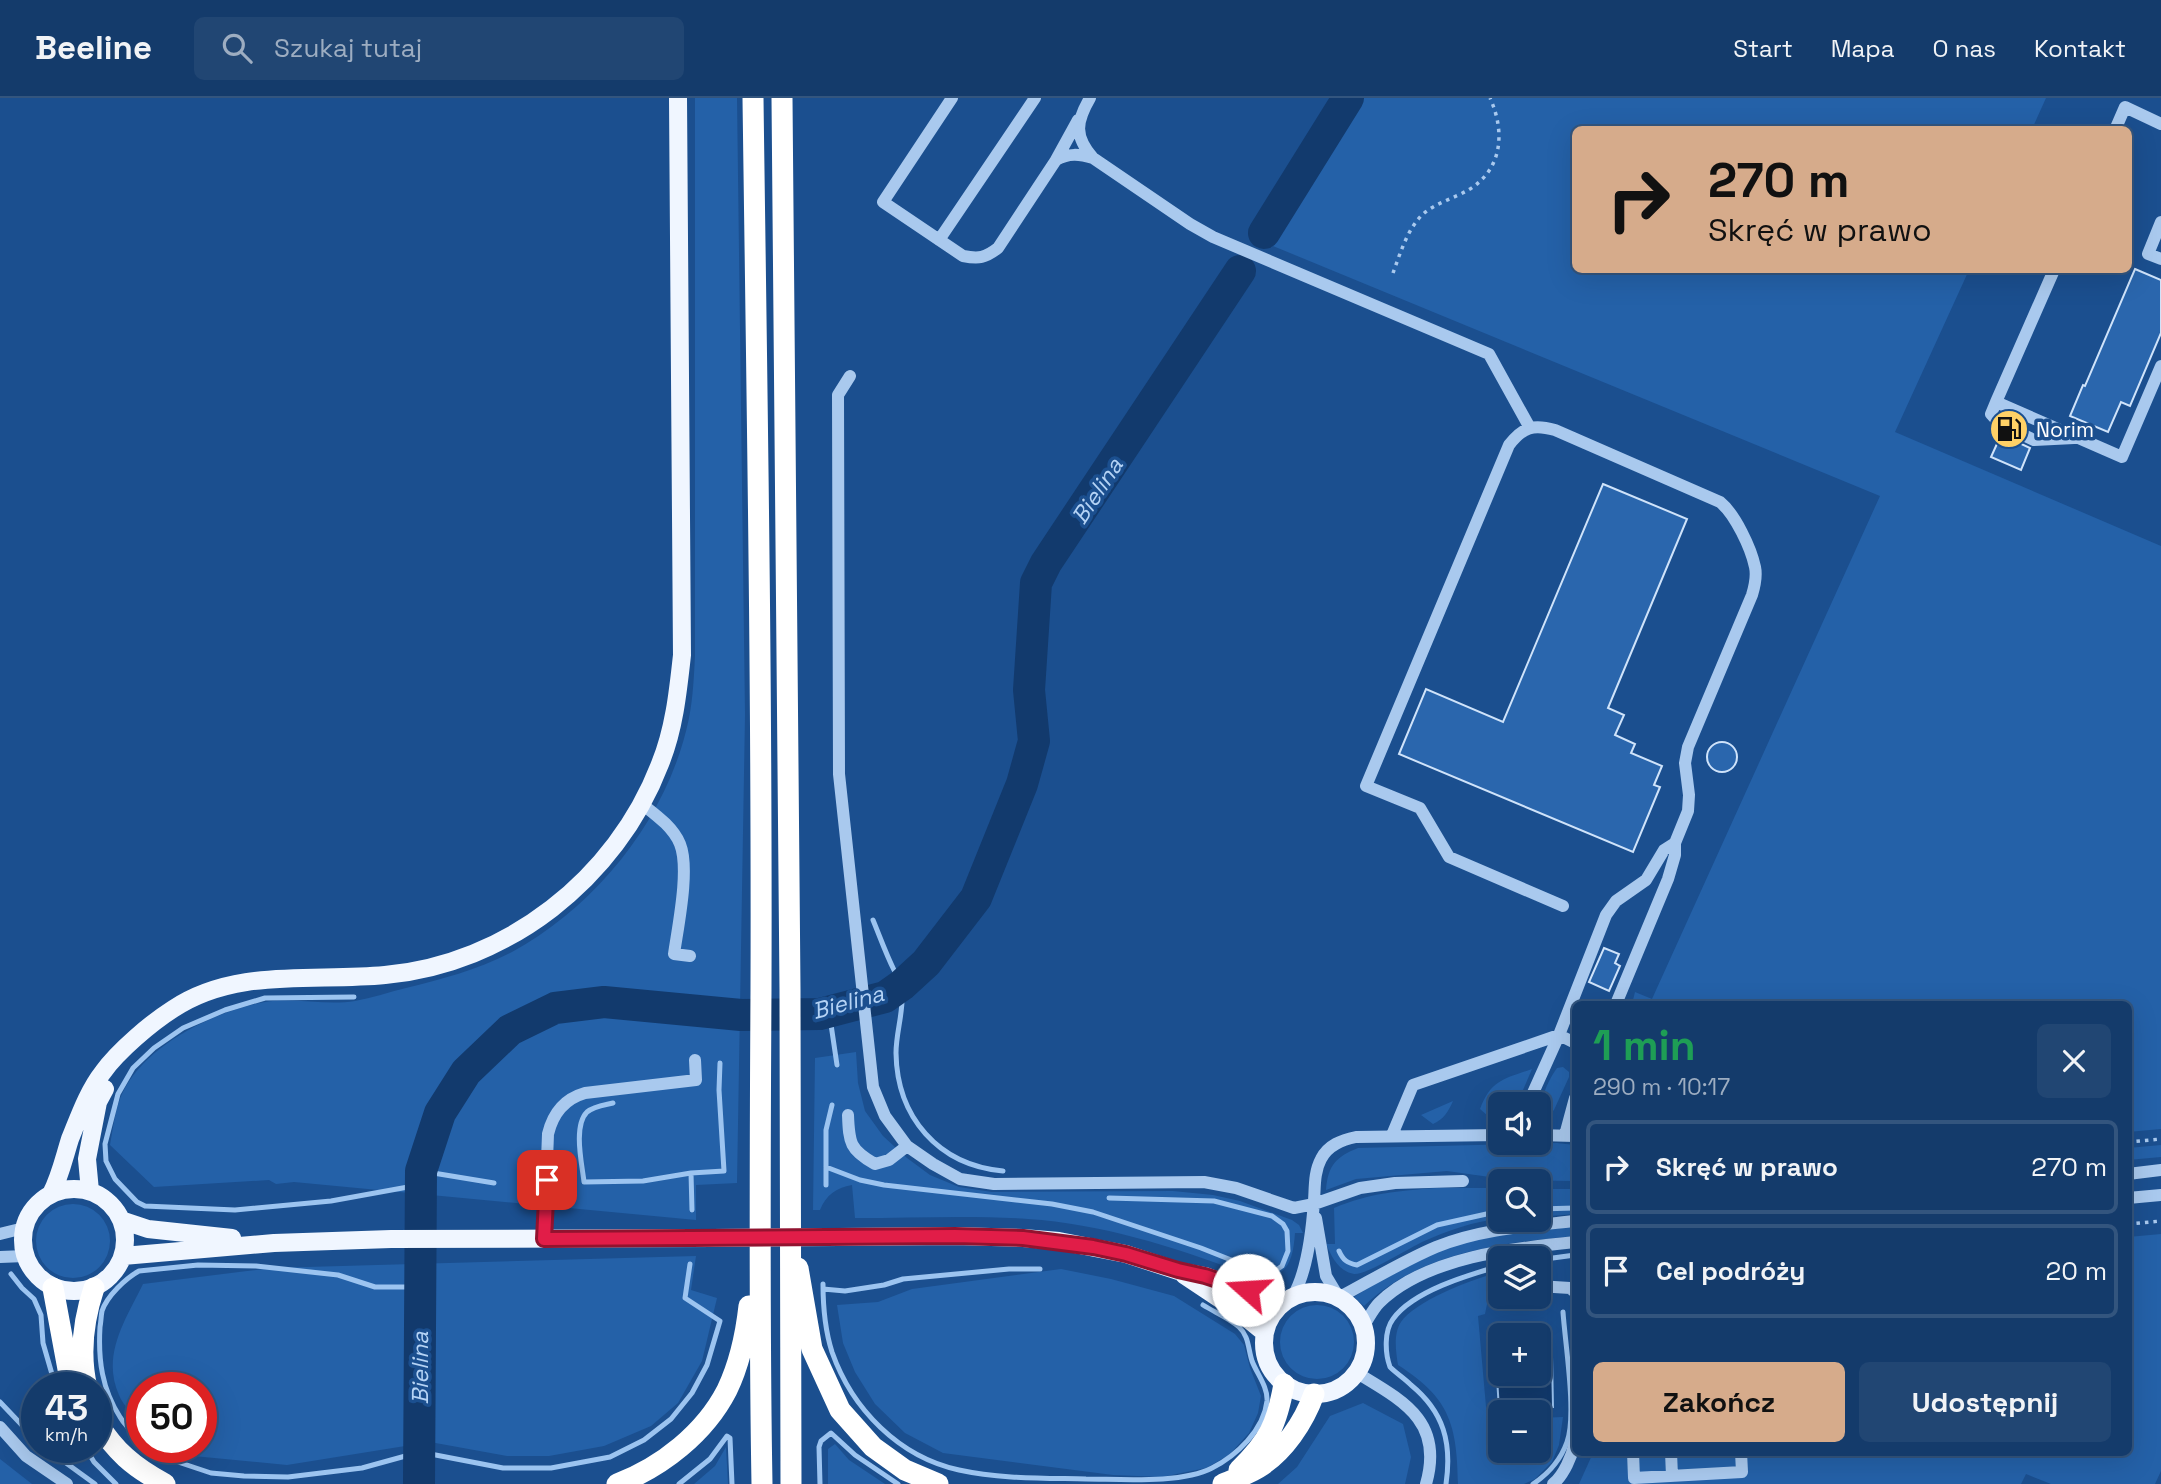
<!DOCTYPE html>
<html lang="pl">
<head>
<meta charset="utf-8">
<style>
  body { margin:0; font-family:"Space Grotesk",sans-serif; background:#214673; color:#f1f3f6; height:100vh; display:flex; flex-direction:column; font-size:26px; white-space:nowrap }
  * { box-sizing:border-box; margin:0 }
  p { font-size:23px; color:#9dadc1 }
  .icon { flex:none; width:38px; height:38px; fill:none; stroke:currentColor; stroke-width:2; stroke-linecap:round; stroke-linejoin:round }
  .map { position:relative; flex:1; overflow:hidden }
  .details { position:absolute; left:1572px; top:903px; width:560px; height:455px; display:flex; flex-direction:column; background:#143b6b; border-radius:10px; box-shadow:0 7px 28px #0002,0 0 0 2px #33557e }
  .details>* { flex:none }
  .top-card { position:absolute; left:1572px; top:28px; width:560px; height:147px; border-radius:10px; box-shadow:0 7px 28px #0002,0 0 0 2px #33557e; background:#d6ab8b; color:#111; overflow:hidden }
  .buttons { position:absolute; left:1488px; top:994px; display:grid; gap:14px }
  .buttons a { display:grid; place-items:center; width:63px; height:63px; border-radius:10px; background:#143b6b; box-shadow:0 7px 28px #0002,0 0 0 2px #33557e; font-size:35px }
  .speed { position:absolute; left:21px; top:1274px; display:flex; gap:14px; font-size:35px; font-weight:700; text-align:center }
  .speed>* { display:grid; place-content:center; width:91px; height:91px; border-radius:50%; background:#143b6b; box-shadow:0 7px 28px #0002,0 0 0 2px #33557e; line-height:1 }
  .speed small { font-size:18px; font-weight:400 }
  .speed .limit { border:10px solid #d22; background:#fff; color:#111 }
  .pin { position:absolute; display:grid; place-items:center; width:60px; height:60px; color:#fff; margin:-30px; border-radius:14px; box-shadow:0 4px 10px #0006 }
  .me { position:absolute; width:77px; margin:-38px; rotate:289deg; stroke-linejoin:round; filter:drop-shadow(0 0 5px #0008) }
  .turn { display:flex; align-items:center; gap:24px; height:147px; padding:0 21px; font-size:32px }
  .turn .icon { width:91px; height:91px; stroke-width:2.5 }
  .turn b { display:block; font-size:49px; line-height:60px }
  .round { display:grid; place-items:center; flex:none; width:74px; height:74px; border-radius:10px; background:#214673 }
  .overview { display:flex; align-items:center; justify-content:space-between; height:119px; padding:0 21px }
  h1 { font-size:42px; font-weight:600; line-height:52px; color:#1e9e55 }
  .primary-button { display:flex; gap:14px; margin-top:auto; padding:14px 21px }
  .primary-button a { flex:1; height:80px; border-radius:10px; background:#d6ab8b; color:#111; font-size:28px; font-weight:600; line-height:80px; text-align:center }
  .primary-button a+a { background:#214673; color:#f1f3f6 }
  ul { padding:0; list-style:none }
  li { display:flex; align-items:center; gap:21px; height:94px; margin:0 14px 10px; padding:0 7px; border:4px solid #33557e; border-radius:10px }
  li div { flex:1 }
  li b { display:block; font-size:26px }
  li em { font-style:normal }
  header { display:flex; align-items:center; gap:42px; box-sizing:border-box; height:98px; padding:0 35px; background:#143b6b; border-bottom:2px solid #33557e }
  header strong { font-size:33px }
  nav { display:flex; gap:38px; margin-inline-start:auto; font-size:24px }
  .search { width:490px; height:63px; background:#214673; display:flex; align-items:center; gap:18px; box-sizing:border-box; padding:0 24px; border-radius:10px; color:#9dadc1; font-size:26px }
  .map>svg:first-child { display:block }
  .green { fill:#2461a8 }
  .water { fill:#123a6d; stroke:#9cc4f0; stroke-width:2; fill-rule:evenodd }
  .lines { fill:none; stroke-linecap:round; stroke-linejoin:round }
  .stream { stroke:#9cc4f0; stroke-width:5 }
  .river { stroke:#123a6d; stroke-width:32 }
  .building { fill:#2a66ad; stroke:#cfe3fa; stroke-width:2 }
  .path { stroke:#a9c9ee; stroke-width:3.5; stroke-dasharray:3.5 5; stroke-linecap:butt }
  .minor { stroke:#a9c9ee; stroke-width:12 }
  .major { stroke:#f0f6ff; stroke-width:18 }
  .highway { stroke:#fff; stroke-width:21 }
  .major-bridge { stroke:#f0f6ff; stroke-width:18 }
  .route-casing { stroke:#92132f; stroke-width:18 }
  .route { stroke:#e11d48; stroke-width:12 }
  .labels { text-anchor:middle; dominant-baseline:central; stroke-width:7; stroke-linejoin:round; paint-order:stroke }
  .poi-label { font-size:21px; fill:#fff; stroke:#1b4f8f; text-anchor:start }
  .water-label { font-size:23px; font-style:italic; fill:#b5d3f5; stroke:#1b4f8f }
</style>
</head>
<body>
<header>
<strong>Beeline</strong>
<div class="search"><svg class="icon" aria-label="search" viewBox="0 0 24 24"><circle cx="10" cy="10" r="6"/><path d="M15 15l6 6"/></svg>Szukaj tutaj</div>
<nav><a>Start</a><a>Mapa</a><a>O nas</a><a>Kontakt</a></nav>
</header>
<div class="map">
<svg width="2161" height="1386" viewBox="0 0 2161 1386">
  <rect width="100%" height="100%" fill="#1b4f8f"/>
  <path class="green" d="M695 0H737L745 617 737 1085 696 1087V1122L294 1084 276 1086 269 1082 154 1089 110 1047C113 1031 115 1011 122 996 144 948 214 913 265 904 294 899 326 908 355 903 372 900 389 894 406 890 442 881 478 872 512 854 598 807 669 718 689 620 693 600 694 578 695 557Z
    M1356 0H2046L2032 31 1575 32V172H1969L1895 334 2161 448V1031L2128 1034V906H1632L1635 894 1652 901 1880 398 1273 148 1285 123Z
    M856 954 858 985 865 1013 883 1038 907 1060 930 1077 959 1089 992 1094 1173 1093 1213 1097 1240 1103 1292 1122 1299 1127 1303 1135H1295C1293 1162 1288 1181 1256 1180 1184 1152 1106 1126 1028 1121 972 1117 912 1120 855 1120L852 1087C836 1090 826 1097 820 1112H813L815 960Z
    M1563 969 1569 974V979L1554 1012 1549 1017 1543 1016C1538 1003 1549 981 1557 970Z
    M1532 971 1517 1006H1500V1025L1497 1026 1480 1011C1491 982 1504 981 1532 971Z
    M1453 1003C1448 1014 1444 1021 1433 1026L1421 1017Z
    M1557 1045 1575 1047V1083L1511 1082 1447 1073 1356 1081 1326 1092C1328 1067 1336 1059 1358 1050Z
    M2161 1047V1059L2128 1062V1050Z
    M1436 1090H1500V1121C1473 1123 1447 1133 1422 1144 1408 1151 1366 1177 1354 1176 1338 1173 1332 1159 1326 1146H1335L1334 1110C1370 1095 1398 1093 1436 1090Z
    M1538 1091H1575V1116L1538 1119Z
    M36 1143a37 37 0 1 1 74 0a37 37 0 1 1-74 0Z
    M1575 1128V1138C1502 1145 1420 1154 1364 1208L1354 1199 1388 1177 1454 1146 1491 1137Z
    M2161 1136V1373L2155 1386H2051L2026 1376 2021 1386H1579L1593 1355 2128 1354V1139Z
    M696 1158 691 1192 717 1200 702 1263 678 1305 651 1328 604 1348 549 1358H507L430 1344 287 1367 183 1357 170 1349H201V1290H142V1328C135 1318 123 1308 119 1297 101 1257 126 1221 143 1186L271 1170Z
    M1061 1171 1111 1181 1174 1198 1235 1236 1244 1247 1250 1270 1261 1298 1258 1315 1249 1335 1229 1357 1206 1370 1162 1379 1113 1377 943 1355 905 1335 875 1306 855 1274 843 1245 837 1207 878 1204 912 1191Z
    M1493 1176 1485 1216 1478 1218 1487 1320H1500V1353H1538V1320L1563 1319 1559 1347 1552 1364 1535 1381 1524 1386H1458C1457 1327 1450 1300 1398 1267 1396 1254 1393 1236 1401 1224 1414 1204 1470 1182 1493 1176Z
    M1280 1244a37 37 0 1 1 74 0a37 37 0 1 1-74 0Z
    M1363 1305 1403 1326 1411 1359 1405 1386H1278L1297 1369 1330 1318Z
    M835 1346 849 1362 885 1386H828V1351Z
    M726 1349 728 1386H694L715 1368Z
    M0 1361 32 1386H0Z"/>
  <path class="water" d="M1533 1229 1552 1259 1553 1309 1499 1312 1494 1230ZM1500 1237H1538V1276H1500Z"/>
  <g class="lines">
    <path class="stream" d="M873 822C880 839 886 856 894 872 897 878 902 884 902 891 904 913 896 934 896 955 897 1019 938 1067 1003 1073
      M354 899 265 900 225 912 183 930 154 950 133 970 118 996 105 1046 106 1063 115 1081 137 1104 145 1108 235 1112 331 1103 419 1087
      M829 913 837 967
      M613 1005C605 1007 594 1008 587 1014 573 1028 582 1066 584 1084L643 1083 691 1075 724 1073 719 992 720 965
      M826 1069 860 1082 884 1087 1052 1106 1093 1114 1201 1150 1259 1173 1272 1175 1282 1168 1288 1153 1287 1133 1283 1126 1272 1118 1214 1103 1109 1100
      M421 1073 494 1085
      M691 1075 692 1112
      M826 1087V1032L832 1007
      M1538 1111 1575 1110
      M1339 1153C1343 1162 1347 1165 1357 1167L1437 1127 1500 1113
      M1538 1162 1575 1157
      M11 1176 22 1190 34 1201 41 1217 43 1245 56 1290
      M823 1186C823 1209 825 1232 832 1254 852 1311 899 1359 959 1372 1000 1381 1043 1380 1086 1381 1119 1381 1182 1386 1212 1370 1236 1358 1264 1332 1267 1303 1268 1289 1257 1276 1252 1263 1248 1251 1249 1238 1239 1229 1229 1220 1214 1214 1203 1207
      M823 1191 845 1193 884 1187 903 1181 1009 1171H1040
      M1497 1204 1500 1188
      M0 1304 37 1343
      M142 1343C134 1336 125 1328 120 1319 102 1291 98 1262 100 1229 101 1224 101 1218 102 1213 107 1198 126 1180 139 1173L198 1167 256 1168 338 1177 375 1189H421
      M44 1349 95 1386
      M85 1349 94 1364 116 1386
      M149 1349 178 1364 211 1375 244 1378 288 1379 362 1370 420 1354 503 1370H551L610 1359 644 1342 671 1321 692 1295 707 1267 720 1223 685 1200 690 1166
      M679 1386 710 1361 727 1338 730 1340 732 1386
      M820 1386 819 1349 821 1343 831 1335 855 1357 898 1386
      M1446 1386C1452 1345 1444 1314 1411 1287 1404 1280 1397 1276 1390 1269 1385 1255 1384 1233 1393 1221 1413 1193 1468 1177 1500 1168
      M1533 1386C1548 1376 1561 1361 1567 1344 1577 1317 1565 1245 1563 1214"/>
    <path class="river" d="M1264 135 1348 0
      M419 1386 421 1073 440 1015 466 974 510 932 555 910 604 904 741 917 820 916 885 899 902 887 926 865 976 800 1022 686 1034 643 1029 592 1036 485 1046 465 1240 173"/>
  </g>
  <path class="building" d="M2135 171 2161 182V235L2130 308 2121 304 2108 334 2070 318 2083 287 2085 288Z
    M1998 335 2030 350 2021 372 1991 359 2001 337Z
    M1603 386 1687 421 1608 610 1624 617 1615 637 1635 646 1631 655 1662 668 1654 687 1660 689 1633 754 1399 656 1426 591 1503 624Z
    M1707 659a15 15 0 1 1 30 0a15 15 0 1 1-30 0Z
    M1604 850 1619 856 1615 865 1620 868 1609 893 1589 884Z"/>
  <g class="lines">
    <path class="path" d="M1393 175C1400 156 1407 132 1422 117 1435 105 1455 100 1470 91 1503 70 1505 33 1490 0
      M2128 1044 2161 1041
      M2128 1126 2161 1123"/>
    <path class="minor" d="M952 0 883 104 963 158C979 161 985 160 998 150L1056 62C1069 55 1079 56 1093 60
      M1090 0C1076 24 1074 38 1093 60L1190 126 1213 139 1489 256 1530 330
      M2115 32 2125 9 2161 26
      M1056 62 1078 22
      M2161 124 2148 156 2161 161
      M939 142 1035 0
      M2054 172 1996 304 2122 359 2161 268
      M850 278 838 297 839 676 873 989 885 1018 907 1048 933 1066 960 1081 994 1086 1204 1084 1236 1090 1294 1110 1314 1106 1360 1090 1395 1085 1463 1083
      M1996 304 1991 316 2000 326 2034 342 2074 340
      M642 706C656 717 673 729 680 746 690 771 678 828 674 856L690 858
      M1563 808 1449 759 1420 710 1366 688 1509 347C1523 329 1533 326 1555 332L1720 404C1735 416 1751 450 1755 469 1757 478 1755 487 1752 497L1688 649 1685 665 1689 697 1688 713 1675 745
      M1528 1006 1559 937 1606 817 1616 803 1646 782 1664 752 1675 745V757L1668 781 1616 906
      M848 1017C849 1045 850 1052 875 1066L889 1062 907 1048
      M1392 1037 1413 987 1559 937 1575 945
      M1538 1037 1575 1038
      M1565 1037 1575 1000
      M2128 1076 2161 1072
      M2128 1100 2161 1097
      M1316 1120 1326 1178 1338 1198
      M0 1136 24 1130
      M544 1141 548 1036C553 1015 564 1001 585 995L696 982 695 962
      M0 1159 25 1158
      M1538 1188 1570 1190 1575 1194
      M1293 1198C1307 1174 1312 1132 1314 1103 1315 1089 1314 1074 1321 1061 1328 1047 1342 1042 1356 1039L1500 1037
      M1340 1199C1372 1182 1403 1163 1436 1149 1480 1131 1529 1128 1575 1123
      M1364 1227C1369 1220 1373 1211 1379 1205 1425 1159 1514 1150 1575 1144
      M1357 1275C1403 1303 1444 1323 1426 1386
      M0 1329 26 1358 67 1386
      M1633 1354 1634 1380 1742 1374 1741 1354
      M1671 1354 1672 1378
      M1553 1386C1564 1377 1572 1358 1575 1344"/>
    <path class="major" d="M23 1142a51 51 0 1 1 102 0a51 51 0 1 1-102 0Z
      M90 1093 87 1061 98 1004 105 991
      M51 1096C60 1079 64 1060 70 1041 79 1019 88 993 103 974 118 953 151 925 173 911 236 869 314 884 385 877 507 866 616 781 660 666 674 632 678 594 682 557L678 0
      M121 1122 148 1131 232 1140
      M839 1139 955 1138 1023 1140 1059 1143 1126 1156 1178 1173 1205 1178 1281 1206
      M123 1158 274 1145 391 1141 713 1140
      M1184 1177 1238 1213 1265 1235
      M1264 1245a51 51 0 1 1 102 0a51 51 0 1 1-102 0Z"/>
    <path class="highway" d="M753 0C757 297 762 594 761 892 760 1056 759 1221 762 1386
      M782 0 790 891 791 1386
      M798 1170 812 1251 840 1312 873 1349 905 1372 938 1386
      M53 1190 68 1271 75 1290
      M87 1290C79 1256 83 1223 94 1190
      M96 1323C115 1353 133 1369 165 1386
      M1239 1372C1269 1343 1277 1326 1284 1286
      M617 1386C662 1369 705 1335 727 1292 739 1267 746 1235 749 1208
      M1223 1386C1235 1381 1248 1376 1258 1370 1284 1354 1304 1324 1314 1296"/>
    <path class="major-bridge" d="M713 1140 839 1139"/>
  </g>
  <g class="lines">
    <defs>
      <path id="route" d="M547 1082 544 1141 955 1138 1023 1140 1093 1149 1126 1156 1178 1172 1205 1178 1248 1192"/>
    </defs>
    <use href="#route" class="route-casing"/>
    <use href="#route" class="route"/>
  </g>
  <defs>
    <symbol id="fuel-disc" viewBox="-11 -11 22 22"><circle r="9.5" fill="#ffd166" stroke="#1b4f8f"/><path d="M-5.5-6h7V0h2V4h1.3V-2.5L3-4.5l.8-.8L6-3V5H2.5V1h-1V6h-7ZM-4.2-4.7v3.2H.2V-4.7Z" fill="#111"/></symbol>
  </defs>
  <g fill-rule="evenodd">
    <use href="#fuel-disc" x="1987" y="309" width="44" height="44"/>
  </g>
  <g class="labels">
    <g class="poi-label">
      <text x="2036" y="331">Norim</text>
    </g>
    <g class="water-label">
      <text transform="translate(1097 393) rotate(-57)">Bielina</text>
      <text transform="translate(848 904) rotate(-15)">Bielina</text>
      <text transform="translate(420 1270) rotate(-90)">Bielina</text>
    </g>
  </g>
</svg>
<div class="buttons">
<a><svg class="icon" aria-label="sound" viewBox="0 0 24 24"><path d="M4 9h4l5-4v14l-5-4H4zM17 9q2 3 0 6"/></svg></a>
<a><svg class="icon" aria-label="search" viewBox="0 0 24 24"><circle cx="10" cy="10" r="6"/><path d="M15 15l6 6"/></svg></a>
<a><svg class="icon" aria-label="layers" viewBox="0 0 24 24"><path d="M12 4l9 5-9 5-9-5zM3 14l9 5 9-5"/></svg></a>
<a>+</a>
<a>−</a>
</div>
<div class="speed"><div>43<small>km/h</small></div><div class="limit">50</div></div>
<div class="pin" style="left:547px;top:1082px;background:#d93025"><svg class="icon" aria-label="arrive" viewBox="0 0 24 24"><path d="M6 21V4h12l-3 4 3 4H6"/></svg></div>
<svg class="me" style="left:1248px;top:1192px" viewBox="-20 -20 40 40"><circle r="19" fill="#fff"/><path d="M0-13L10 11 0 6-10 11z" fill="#e11d48"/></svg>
<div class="top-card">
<div class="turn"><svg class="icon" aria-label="right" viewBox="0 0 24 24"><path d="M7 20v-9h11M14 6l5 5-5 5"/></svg><div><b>270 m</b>Skręć w prawo</div></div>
</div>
<section class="details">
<div class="overview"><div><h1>1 min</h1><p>290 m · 10:17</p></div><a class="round"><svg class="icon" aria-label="close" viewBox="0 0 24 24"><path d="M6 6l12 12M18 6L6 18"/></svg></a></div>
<ul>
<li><svg class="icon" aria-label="right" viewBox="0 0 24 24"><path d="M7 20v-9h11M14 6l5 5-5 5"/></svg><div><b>Skręć w prawo</b></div><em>270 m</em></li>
<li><svg class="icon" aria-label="arrive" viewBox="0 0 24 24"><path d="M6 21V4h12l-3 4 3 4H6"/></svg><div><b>Cel podróży</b></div><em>20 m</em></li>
</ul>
<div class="primary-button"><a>Zakończ</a><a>Udostępnij</a></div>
</section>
</div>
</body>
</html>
